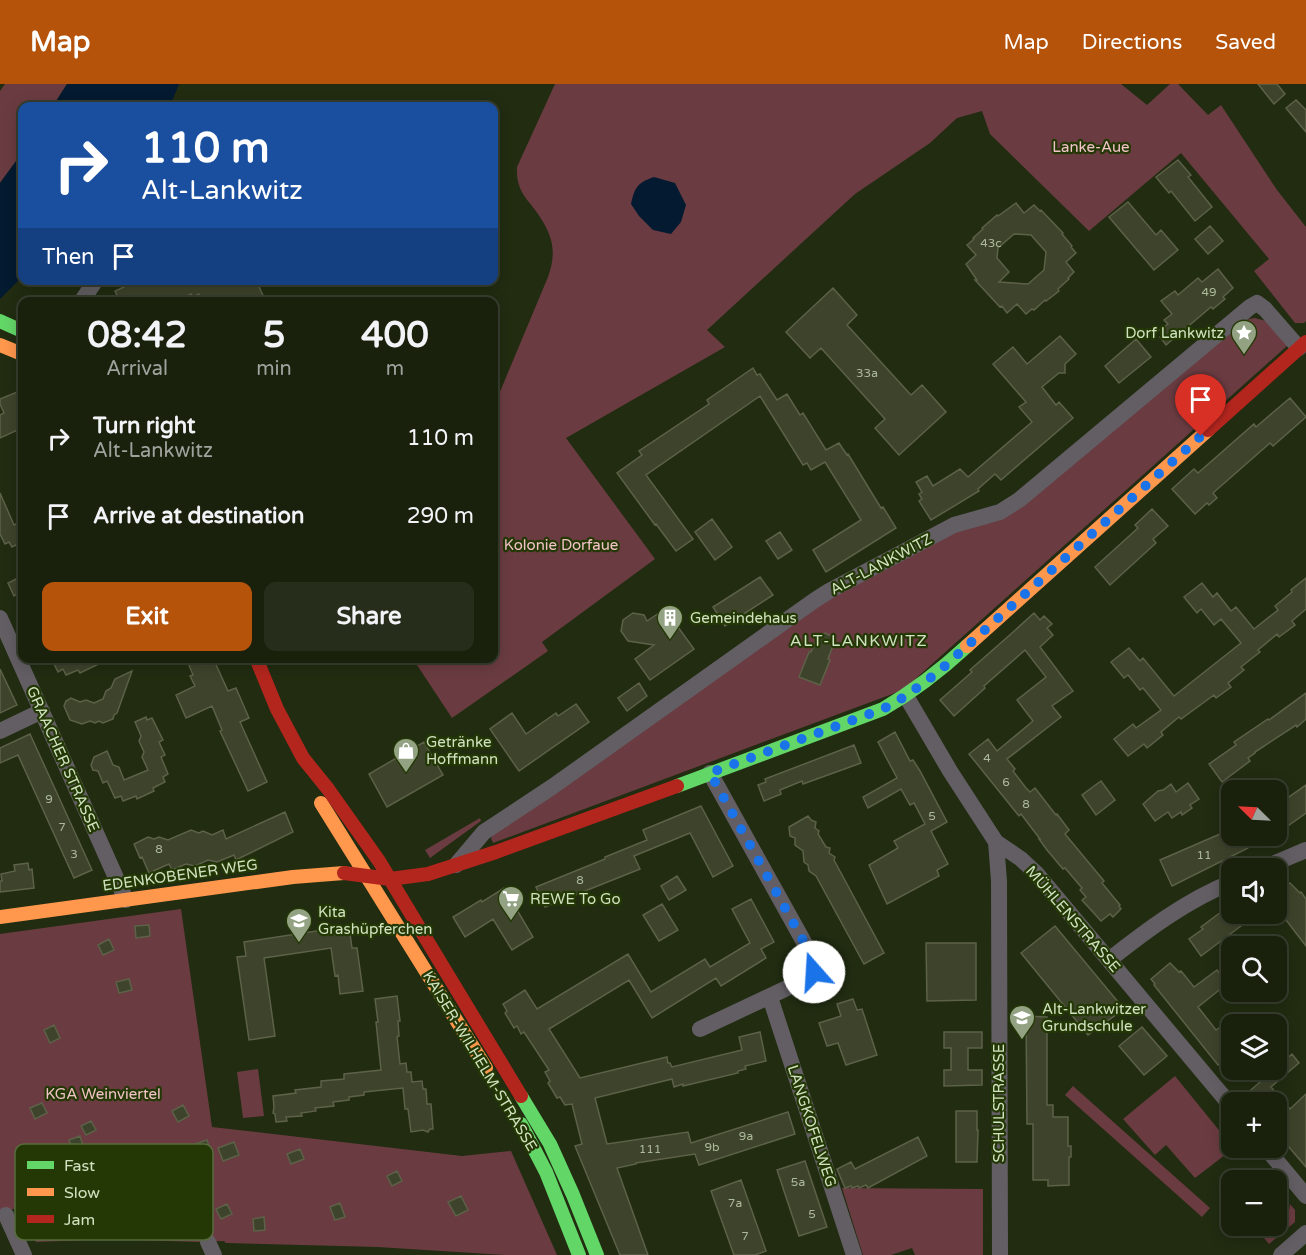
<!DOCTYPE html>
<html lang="en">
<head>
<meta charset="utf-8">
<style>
  body { margin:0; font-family:"Varela Round",sans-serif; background:#262e1b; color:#f1f3f6; height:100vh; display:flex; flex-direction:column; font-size:22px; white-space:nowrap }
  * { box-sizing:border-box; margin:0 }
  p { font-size:20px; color:#9fa39d }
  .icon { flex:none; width:33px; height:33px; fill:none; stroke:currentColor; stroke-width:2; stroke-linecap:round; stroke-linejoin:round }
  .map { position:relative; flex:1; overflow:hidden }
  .details { position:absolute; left:18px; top:213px; width:480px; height:366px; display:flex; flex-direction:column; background:#19210d; border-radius:12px; box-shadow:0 3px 15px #0003,0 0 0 2px #373e2e }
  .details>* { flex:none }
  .hud { position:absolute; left:18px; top:18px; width:480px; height:183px; border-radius:12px; box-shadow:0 3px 15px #0003,0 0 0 2px #373e2e; background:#1a4fa0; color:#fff; overflow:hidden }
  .needle { width:39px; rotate:294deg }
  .controls { position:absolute; left:1221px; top:696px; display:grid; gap:12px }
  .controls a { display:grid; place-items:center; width:66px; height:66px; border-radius:12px; background:#19210d; box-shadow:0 3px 15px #0003,0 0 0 2px #373e2e; font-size:30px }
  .pin { position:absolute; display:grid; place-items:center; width:51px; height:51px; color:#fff; margin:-62px -26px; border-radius:50% 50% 50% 0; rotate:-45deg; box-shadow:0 0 6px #0007 }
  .pin .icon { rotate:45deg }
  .me { position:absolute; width:66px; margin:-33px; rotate:341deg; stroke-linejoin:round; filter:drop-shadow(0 0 4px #0008) }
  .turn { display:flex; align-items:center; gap:21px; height:126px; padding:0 24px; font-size:27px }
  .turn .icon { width:78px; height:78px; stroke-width:2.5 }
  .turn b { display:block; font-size:42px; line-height:51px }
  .then { display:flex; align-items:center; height:57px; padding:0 24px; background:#0003; gap:12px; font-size:22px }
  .eta { display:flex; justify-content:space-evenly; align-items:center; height:102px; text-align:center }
  .eta b { font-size:36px; font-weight:700; line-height:42px }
  .cta { display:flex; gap:12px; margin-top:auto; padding:12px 24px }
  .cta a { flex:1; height:69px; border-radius:12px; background:#b45309; color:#fff; font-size:24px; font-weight:700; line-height:69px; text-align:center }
  .cta a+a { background:#262e1b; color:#f1f3f6 }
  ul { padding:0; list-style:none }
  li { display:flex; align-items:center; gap:18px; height:78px; padding:0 24px }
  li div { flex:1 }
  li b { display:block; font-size:22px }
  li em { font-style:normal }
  header { display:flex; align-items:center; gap:36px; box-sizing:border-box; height:84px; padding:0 30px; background:#b45309; color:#fff }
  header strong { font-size:28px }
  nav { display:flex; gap:33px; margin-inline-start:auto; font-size:21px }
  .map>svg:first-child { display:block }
  .green { fill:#6a3c41 }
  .water { fill:#031a30 }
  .building { fill:#3e432b; stroke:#5c6147; stroke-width:1.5; fill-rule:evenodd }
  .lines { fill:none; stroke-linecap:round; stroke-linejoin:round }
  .street { stroke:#625e63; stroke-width:16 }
  .fast { stroke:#63d668; stroke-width:14 }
  .slow { stroke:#ff974d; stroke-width:14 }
  .jam { stroke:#b3261e; stroke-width:14 }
  .route { stroke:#1a73e8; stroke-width:10; stroke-dasharray:0 18 }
  .labels { text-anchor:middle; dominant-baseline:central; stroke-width:4.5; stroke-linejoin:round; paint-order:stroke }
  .number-label { font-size:12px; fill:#acba9b }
  .park-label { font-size:15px; fill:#f2c3c8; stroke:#233805 }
  .poi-label { font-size:15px; fill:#d0e2c0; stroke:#233805; text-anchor:start }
  .street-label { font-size:15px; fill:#d0e2c0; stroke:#233805 }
  .neighbourhood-label { font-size:16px; letter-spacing:1.5px; fill:#d0e2c0; stroke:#233805 }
  .key { fill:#233805; stroke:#576b3d; stroke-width:1.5 }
  .key-label { font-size:16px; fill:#d0e2c0 }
</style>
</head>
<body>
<header>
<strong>Map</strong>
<nav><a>Map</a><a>Directions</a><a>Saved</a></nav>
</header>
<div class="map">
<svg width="1306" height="1171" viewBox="0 0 1306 1171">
  <rect width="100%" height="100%" fill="#212c11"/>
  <path class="green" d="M5 0H67L53 22H22V69L0 99V7Z
    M555 0H1121L1147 21 1170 0H1178L1208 31 1221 21 1277 106 1306 143V237L1304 239H1295L1254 187 1269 175 1181 69 1089 147 990 50 982 27 957 34 930 59 855 110 707 246 725 263 566 354 655 475 542 558 548 567 452 634 413 575 494 574V322L548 193C557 168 553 152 538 130 526 113 516 107 517 83Z
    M1255 234 1266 237 1288 261 903 606 493 759 491 754 492 751 821 518 959 446 999 434 1249 235Z
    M480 734 481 737 430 774 425 766Z
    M181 825 212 1043 462 1072 511 1067 557 1171H505L378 1163 226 1159 224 1157 199 1158 111 1155 36 1158 21 1124 0 1127V850Z
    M258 985 264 1032 243 1034 237 988Z
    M1175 992 1231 1061 1232 1064H1234L1195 1094 1166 1061 1155 1071 1123 1035Z
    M1073 1002 1210 1124 1202 1133 1065 1011Z
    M842 1104 983 1105V1171H915L912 1164 891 1171H863Z
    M1290 1120 1295 1126V1138L1269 1160 1264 1154 1288 1133Z"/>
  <path class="water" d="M67 0H179L170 22H53Z
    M22 69V193L0 215V99Z
    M654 93 675 99 686 121 681 138 671 150 653 146 639 132 631 120C635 103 637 99 654 93Z"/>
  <path class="building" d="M1258 0H1277L1285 10 1274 20Z
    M1296 16 1306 26V48L1286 24Z
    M1178 76 1191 91 1188 93 1212 123 1195 137 1171 107 1169 109 1156 93Z
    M1128 118 1156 151 1161 146 1178 166 1154 186 1109 133Z
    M1016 119 1024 129 1034 121 1040 127 1041 126 1063 149 1062 150 1072 162 1071 163 1076 169 1066 178 1074 188 1068 194 1069 195 1058 205 1059 207 1046 217 1045 216 1034 226 1032 225 1026 230 1017 220 1007 229 1002 222 1000 223 975 196H977L966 180 976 171 967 161 974 155 973 154 983 145 982 144 997 131 998 132ZM1014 150 1031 151 1046 168 1044 186 1028 200 999 198 1009 188 997 174 998 164Z
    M1210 142 1223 157 1208 170 1195 155Z
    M1218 185 1233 204 1223 213 1225 215 1213 225 1211 223 1166 261 1160 253 1163 250 1160 246 1168 240 1164 236 1172 230 1161 217 1175 207 1178 211 1198 194 1202 198Z
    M139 196H256L266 218H202L199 210 193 213 191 210 175 218H120L115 207Z
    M833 204 857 231 847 241 911 311 922 301 946 328 899 371 875 344 885 335 821 264 810 274 786 248Z
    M1060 252 1076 270 1065 280V289H1059L1042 303 1056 321 1059 318 1073 334 1001 396 995 390 978 405 979 407 931 436 919 417 922 415 919 410 922 408 916 398 927 392 933 402 960 385 968 393 1032 338 1019 323 1026 318 993 280 1013 263 1027 280Z
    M1136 255 1151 273 1119 299 1105 282Z
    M753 284 757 291 760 290 777 316 787 310 800 331 803 329 826 366 839 359 847 371 848 370 881 424 883 423 896 444 826 488 813 466 861 436 825 378 811 386 807 379 803 381 760 312 646 391 693 455 676 467 656 440 655 441 617 389 642 371 639 367 709 320 707 316Z
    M22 306V344L0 354V331L4 329 0 320V315Z
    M1290 314 1306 333 1273 362 1270 359 1213 409 1217 414 1209 421 1207 419 1195 430 1172 405 1194 385 1198 389 1254 340 1256 343Z
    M0 409 14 441 22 437V458L12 463 9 458 5 460 0 450Z
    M1152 425 1168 442 1153 455 1156 459 1110 501 1095 483 1138 444 1135 441Z
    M712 435 732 463 715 476 695 448Z
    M780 448 792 466 778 475 766 457Z
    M22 492V513L17 510 14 512 8 499Z
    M760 493 773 511 725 542 713 523Z
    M1306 494V525L1292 537 1295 541 1279 553 1277 550 1258 566 1260 568 1241 583 1244 586 1228 599 1231 603 1216 614 1214 611 1181 635 1179 633 1161 648 1163 651 1147 664 1144 660 1128 672 1114 655 1133 640 1136 644 1161 626 1143 604 1140 606 1128 591 1124 594 1111 578 1129 564 1140 577 1143 574 1174 612 1241 559 1221 535 1214 541 1201 525 1197 529 1184 513 1202 499 1213 513 1217 509 1231 527 1236 523 1254 545 1278 526 1275 522 1292 508 1291 506Z
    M665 525 694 565 650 596 635 575 654 561 628 557 621 547 623 536 633 529 644 531 647 537Z
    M1034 529 1040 536 1044 532 1052 540 1047 544 1053 551 1040 563 1073 607 1052 622 1061 633 1007 675 1015 685 1013 687 1026 704 1030 708 1035 704 1056 731 1057 730 1069 746 1065 750 1104 797 1102 799 1120 821 1119 822 1121 825 1113 833 1110 830 1101 837 1082 816 1086 813 1080 806 1082 804 1065 784 1063 785 1047 766 1039 755H1040L1021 730 1019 732 969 670 988 655 997 667 1033 637 1017 616 1046 593 1025 566 984 602 985 604 954 632 940 616 972 588 970 586 1012 549Z
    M825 549 831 552 834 559 828 575 830 576 820 601 799 593 809 568H811L818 552Z
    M51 574H111L80 589 78 586 66 591 63 585 58 588Z
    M186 574H213L228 607 236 604 249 634 240 638 267 698 248 707 220 647 222 646 212 622 186 634 176 611 195 602 190 592 193 591Z
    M0 585 17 621 0 629Z
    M132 587 117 629 114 631 113 635 103 639 99 637 95 639 90 637 82 640 70 636 64 622 66 617 71 614 80 618 86 616 94 619 103 615 106 607 111 604 115 595Z
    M639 599 647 612 627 627 618 614Z
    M1306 609V635L1297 643 1296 641 1255 668V669L1248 674 1250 677 1222 698 1209 680 1236 661 1234 658 1268 635 1269 636Z
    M576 620 589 638 519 687 490 645 512 629 526 650 556 629 558 632Z
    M146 633 147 636 152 634 163 656 159 658 165 671 161 673 168 690 163 693 165 698 153 704 154 707 137 715 136 712 123 717 121 712 115 714 107 697 103 699 98 687 93 686 91 681 94 673 107 667 113 681 119 683 124 696 148 686 142 673 144 668 139 657 141 652 135 638Z
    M895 648 910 677 913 676 920 687 947 738 931 747 948 780 937 786 939 792 887 820 869 781 898 764 894 757 925 740 914 719 910 721 901 705 868 724 863 713 897 694 878 658Z
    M30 650 92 786 74 794 18 671 0 679V664Z
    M424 658 443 691 387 723 369 690Z
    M854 661 861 679 803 700 802 697 780 706 781 710 764 717 758 701 766 698 765 695Z
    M1101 697 1115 716 1096 731 1082 711Z
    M1188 699 1199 715 1190 721 1192 724 1182 731 1181 728 1172 734 1168 728 1155 737 1143 720 1158 707 1163 706 1171 700 1176 708Z
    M1306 701V729L1285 744 1282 740 1276 744V722Z
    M701 722 733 782 713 793 690 749 634 772 640 785 545 823 536 803 605 775V773L647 756 643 746Z
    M285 728 293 748 236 776 234 771 217 778 208 776 195 782 186 780 172 786 169 780 149 789 142 773 140 774 134 760 148 753 154 755 159 753 168 756 191 746 199 749 203 747 212 751 223 746 226 755Z
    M808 732 811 736 816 738 815 744 819 747 818 750 826 763 830 764 829 769 835 773 834 776 884 869 864 880 816 792 809 787 808 781 804 778 803 767 795 761V754L790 752 789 743Z
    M1220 750 1222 754 1226 752H1266L1246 765 1172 802 1160 776Z
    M28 779 29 786 32 785 34 804 0 808V797H2L1 790 15 787 14 781Z
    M677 792 686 806 669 816 661 802Z
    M1290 799 1300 809 1301 808 1306 815V862L1276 823V809Z
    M504 804 533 853 512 866 493 835 465 853 453 833 481 816 482 818Z
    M751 815 774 858 761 865 766 874 721 902 716 894 652 934 629 896 549 945 580 994 667 973 668 979H670L672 983 742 966 739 953 760 948 766 977 745 982 746 985 738 987V989L683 1002V1000L674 1003 672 995 595 1014 607 1060 688 1048 691 1059 788 1028 795 1050 699 1081 695 1070 636 1079V1080L617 1084 648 1171H620L575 1062 582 1060 572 1020 565 1021 560 1013 557 1014 548 999 550 997 545 988 549 986 524 948 521 950 517 942 514 944 505 929 507 927 503 920 525 906 537 925 628 870 651 908 705 875 710 883 750 859 732 825Z
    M662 820 678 846 659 857 643 831Z
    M1232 824V830H1243L1249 836 1201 872 1189 855 1203 845 1201 843 1221 828 1223 830Z
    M149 841 150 852 136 854 135 842Z
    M349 842 352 864H357L363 907 340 910 338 891 335 892 331 864 264 874 275 952 249 956 237 873 246 872 244 858Z
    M1055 842 1124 925 1088 951 1021 869Z
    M109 855 114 866 103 871 98 861Z
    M926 859H976V916L927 917Z
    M1170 879 1179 888 1181 887 1194 903 1217 886 1228 899 1198 923 1216 946 1219 944 1232 961V970L1218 981 1154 901 1155 900 1151 895Z
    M129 895 132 906 119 909 116 898Z
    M397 912 400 937H398L399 952 397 953 400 980 406 979 407 988H411L412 998 422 997 423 1005H426L427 1020H431L433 1045H430L428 1048 423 1046 411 1048 408 1025H405L403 1004 364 1008V1011L349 1013V1016L333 1018 334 1022 315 1024 316 1027 301 1029 302 1032 286 1033 287 1037 276 1038 275 1030 273 1029 274 1023 273 1012 296 1009 295 1006 321 1003V997L344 995V990L381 986 376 938H378L375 915Z
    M853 915 857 926 862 925 877 971 846 981 838 959 827 962 819 939 841 932 837 920Z
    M1026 932 1047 933V1021H1053V1033H1068V1062H1071V1073H1069V1101L1048 1102V1096H1033V1040H1027Z
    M54 941 60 954 50 959 44 946Z
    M1142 943 1167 972 1144 991 1119 962Z
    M944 948H982V964H968V986H982V1001L944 1002V986H951V964H944Z
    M1292 970 1299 979 1271 1003 1290 1025 1306 1010V1083L1276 1048V1018H1252L1245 1011 1274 986H1276V984Z
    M42 1019 47 1029 35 1035 30 1024Z
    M183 1021 189 1032 178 1038 172 1027Z
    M956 1027H977V1046H978L977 1078H956Z
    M91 1037 96 1046 86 1051 81 1042Z
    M80 1052 84 1065 74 1069 69 1056Z
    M918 1053 927 1072 868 1104 866 1101 859 1104 858 1102 852 1104 851 1102 845 1104 837 1085 851 1078 855 1085Z
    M207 1056 211 1069 199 1073 195 1060Z
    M234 1058 239 1071 223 1077 218 1064Z
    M300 1065 304 1075 291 1080 287 1070Z
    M805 1077 827 1143 799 1152 777 1086Z
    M397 1087 402 1097 392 1102 387 1092Z
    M741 1096 766 1167 755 1171H734L711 1107Z
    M461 1112 468 1126 456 1132 448 1118Z
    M340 1119 345 1133 335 1136 330 1123Z
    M227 1120 232 1130 221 1135 216 1125Z
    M264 1133 265 1146 254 1147 253 1135Z"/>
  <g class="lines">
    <path class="street" d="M81 218 96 196
      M0 534 126 816
      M906 612 950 687 996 758 1021 775 1036 789 1232 1023
      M0 647 42 627
      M996 758 999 797 1000 1171
      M456 781 484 748 552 703 815 516 829 507 954 441 1000 428 1019 416 1250 223 1257 219 1265 225 1299 264
      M1263 784 1306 766
      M1109 876C1147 846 1187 816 1232 798
      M770 913 854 1171
      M700 945 804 896C812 892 816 888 815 878L710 689
      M1266 1064 1306 1112
      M6 1131 24 1171
      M208 1158 214 1171
      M1281 1171 1306 1149"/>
    <path class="fast" d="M0 237 22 247
      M677 702 883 625C914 607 941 586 967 562
      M521 1012 550 1060 573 1111 597 1171
      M521 1040 546 1088 579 1171"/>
    <path class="slow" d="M0 261 22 270
      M967 562 1208 346
      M321 719 486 984
      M0 833 293 793 344 789"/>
    <path class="jam" d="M1208 346 1306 258
      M256 574 277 625 303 674 328 705 379 777 521 1012
      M344 789 390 795 428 790 496 768 677 702"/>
  </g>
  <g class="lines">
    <path class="route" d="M814 888 815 878 710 689 883 625 906 612 937 589 1201 352"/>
  </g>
  <defs>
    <symbol id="sight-pin" viewBox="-11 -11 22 30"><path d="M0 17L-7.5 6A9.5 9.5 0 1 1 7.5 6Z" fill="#93a283" stroke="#233805"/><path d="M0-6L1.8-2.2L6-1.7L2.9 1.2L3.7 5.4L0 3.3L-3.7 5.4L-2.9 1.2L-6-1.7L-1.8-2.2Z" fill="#fff"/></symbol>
    <symbol id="building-pin" viewBox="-11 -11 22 30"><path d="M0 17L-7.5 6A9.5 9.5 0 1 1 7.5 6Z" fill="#93a283" stroke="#233805"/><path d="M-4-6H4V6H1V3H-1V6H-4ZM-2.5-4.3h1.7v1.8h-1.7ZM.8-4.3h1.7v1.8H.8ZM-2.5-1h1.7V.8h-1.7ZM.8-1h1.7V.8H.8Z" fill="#fff"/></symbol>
    <symbol id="shop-pin" viewBox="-11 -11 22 30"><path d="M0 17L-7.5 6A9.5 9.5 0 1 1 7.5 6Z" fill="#93a283" stroke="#233805"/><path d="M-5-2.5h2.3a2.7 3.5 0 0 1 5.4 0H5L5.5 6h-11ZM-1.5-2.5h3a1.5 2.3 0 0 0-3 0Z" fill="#fff"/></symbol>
    <symbol id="supermarket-pin" viewBox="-11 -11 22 30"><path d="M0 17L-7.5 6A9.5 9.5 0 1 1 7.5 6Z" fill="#93a283" stroke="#233805"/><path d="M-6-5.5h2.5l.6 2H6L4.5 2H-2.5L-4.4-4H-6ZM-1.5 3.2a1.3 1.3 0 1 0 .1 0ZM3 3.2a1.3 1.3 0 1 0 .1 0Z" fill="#fff"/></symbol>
    <symbol id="school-pin" viewBox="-11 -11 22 30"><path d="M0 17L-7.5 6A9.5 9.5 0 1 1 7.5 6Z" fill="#93a283" stroke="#233805"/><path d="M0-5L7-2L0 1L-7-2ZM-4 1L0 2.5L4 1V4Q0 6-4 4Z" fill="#fff"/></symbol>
  </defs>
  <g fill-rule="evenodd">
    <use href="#sight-pin" x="1229" y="234" width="30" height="40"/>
    <use href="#building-pin" x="655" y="519" width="30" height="40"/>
    <use href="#shop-pin" x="391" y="652" width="30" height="40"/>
    <use href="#supermarket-pin" x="496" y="800" width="30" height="40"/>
    <use href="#school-pin" x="284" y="822" width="30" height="40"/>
    <use href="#school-pin" x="1007" y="919" width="30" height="40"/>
  </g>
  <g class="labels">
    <g class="number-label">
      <text x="991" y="159">43c</text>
      <text x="1209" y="208">49</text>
      <text x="867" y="289">33a</text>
      <text x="987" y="674">4</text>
      <text x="1006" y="698">6</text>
      <text x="49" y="715">9</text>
      <text x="1026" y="720">8</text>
      <text x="932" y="732">5</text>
      <text x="62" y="743">7</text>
      <text x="159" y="765">8</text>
      <text x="74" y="770">3</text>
      <text x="1204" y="771">11</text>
      <text x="580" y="796">8</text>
      <text x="746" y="1052">9a</text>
      <text x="712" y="1063">9b</text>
      <text x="650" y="1065">111</text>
      <text x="798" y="1098">5a</text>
      <text x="735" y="1119">7a</text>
      <text x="812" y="1130">5</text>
      <text x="745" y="1152">7</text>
    </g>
    <g class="park-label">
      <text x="1091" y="63">Lanke-Aue</text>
      <text x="561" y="461">Kolonie Dorfaue</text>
      <text x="103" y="1010">KGA Weinviertel</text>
    </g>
    <g class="poi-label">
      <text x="1224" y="249" text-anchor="end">Dorf Lankwitz</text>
      <text x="690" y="534">Gemeindehaus</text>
      <text x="426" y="658">Getränke<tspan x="426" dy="17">Hoffmann</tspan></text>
      <text x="530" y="815">REWE To Go</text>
      <text x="318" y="828">Kita<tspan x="318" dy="17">Grashüpferchen</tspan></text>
      <text x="1042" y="925">Alt-Lankwitzer<tspan x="1042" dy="17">Grundschule</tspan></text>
    </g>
    <g class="street-label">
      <text transform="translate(881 480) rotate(-28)">ALT-LANKWITZ</text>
      <text transform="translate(63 675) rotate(66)">GRAACHER STRASSE</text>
      <text transform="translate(180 791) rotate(-8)">EDENKOBENER WEG</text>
      <text transform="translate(1073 835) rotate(49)">MÜHLENSTRASSE</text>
      <text transform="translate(480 977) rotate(59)">KAISER-WILHELM-STRASSE</text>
      <text transform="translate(999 1019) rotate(-90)">SCHULSTRASSE</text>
      <text transform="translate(812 1042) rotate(72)">LANGKOFELWEG</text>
    </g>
    <g class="neighbourhood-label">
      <text x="859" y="557">ALT-LANKWITZ</text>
    </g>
  </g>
  <rect x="15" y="1060" width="198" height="96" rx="9" class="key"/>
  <rect x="27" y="1077" width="27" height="8" fill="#63d668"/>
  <rect x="27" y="1104" width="27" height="8" fill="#ff974d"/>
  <rect x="27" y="1131" width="27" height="8" fill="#b3261e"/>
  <g class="key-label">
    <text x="64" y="1087">Fast</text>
    <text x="64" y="1114">Slow</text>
    <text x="64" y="1141">Jam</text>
  </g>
</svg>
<div class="controls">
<a><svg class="needle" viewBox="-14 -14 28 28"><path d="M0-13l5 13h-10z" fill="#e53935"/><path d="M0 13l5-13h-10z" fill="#9fa39d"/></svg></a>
<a><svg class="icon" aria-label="sound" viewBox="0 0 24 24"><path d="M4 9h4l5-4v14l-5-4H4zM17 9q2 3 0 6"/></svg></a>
<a><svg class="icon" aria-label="search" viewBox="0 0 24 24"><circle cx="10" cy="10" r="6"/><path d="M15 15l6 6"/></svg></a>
<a><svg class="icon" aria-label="layers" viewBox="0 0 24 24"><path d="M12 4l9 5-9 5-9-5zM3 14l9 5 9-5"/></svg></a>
<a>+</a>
<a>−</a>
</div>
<div class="pin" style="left:1201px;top:352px;background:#d93025"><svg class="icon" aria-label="arrive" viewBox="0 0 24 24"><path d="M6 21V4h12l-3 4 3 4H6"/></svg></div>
<svg class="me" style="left:814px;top:888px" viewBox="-20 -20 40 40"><circle r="19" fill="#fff"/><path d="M0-13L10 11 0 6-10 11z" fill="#1a73e8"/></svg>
<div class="hud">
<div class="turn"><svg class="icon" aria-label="right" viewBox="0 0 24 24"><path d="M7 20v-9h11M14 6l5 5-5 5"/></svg><div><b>110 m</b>Alt-Lankwitz</div></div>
<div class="then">Then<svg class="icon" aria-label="arrive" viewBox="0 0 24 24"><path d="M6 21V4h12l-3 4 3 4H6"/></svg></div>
</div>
<section class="details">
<div class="eta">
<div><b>08:42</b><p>Arrival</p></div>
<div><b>5</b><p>min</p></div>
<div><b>400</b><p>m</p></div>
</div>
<ul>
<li><svg class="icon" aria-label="right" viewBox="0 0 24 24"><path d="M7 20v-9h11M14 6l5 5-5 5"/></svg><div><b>Turn right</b><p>Alt-Lankwitz</p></div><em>110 m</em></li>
<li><svg class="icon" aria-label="arrive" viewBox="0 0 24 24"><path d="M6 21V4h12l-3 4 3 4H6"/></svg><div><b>Arrive at destination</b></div><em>290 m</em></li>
</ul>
<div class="cta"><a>Exit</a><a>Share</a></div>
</section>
</div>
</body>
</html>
